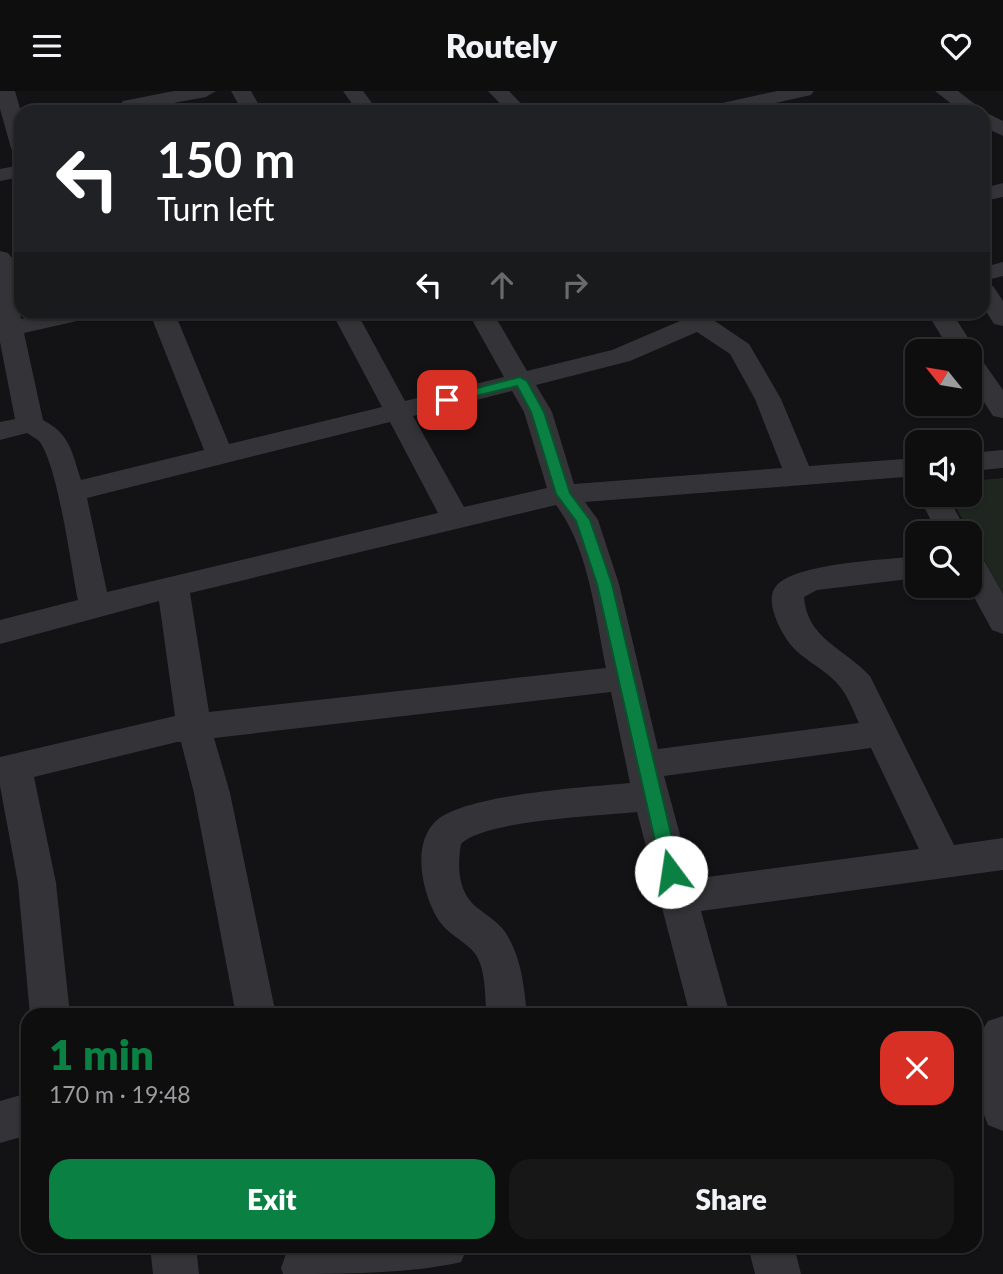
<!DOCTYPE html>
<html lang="en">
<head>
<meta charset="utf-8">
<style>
  body { margin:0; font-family:Lato,sans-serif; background:#171718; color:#f1f3f6; height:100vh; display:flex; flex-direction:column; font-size:26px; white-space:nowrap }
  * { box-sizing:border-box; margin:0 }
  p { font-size:23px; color:#9b9c9e }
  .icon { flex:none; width:38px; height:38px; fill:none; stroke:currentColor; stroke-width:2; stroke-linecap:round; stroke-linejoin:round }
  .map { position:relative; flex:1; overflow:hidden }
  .sheet { position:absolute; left:21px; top:917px; width:961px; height:245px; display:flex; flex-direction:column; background:#0e0e0f; border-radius:21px; box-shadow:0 2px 5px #0004,0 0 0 2px #2e2e2f }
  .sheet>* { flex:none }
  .hud { position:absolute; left:14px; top:14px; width:976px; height:214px; border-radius:21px; box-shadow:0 2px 5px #0004,0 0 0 2px #2e2e2f; background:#202124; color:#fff; overflow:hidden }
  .needle { width:46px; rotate:300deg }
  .buttons { position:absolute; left:905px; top:248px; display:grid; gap:14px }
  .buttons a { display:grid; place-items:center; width:77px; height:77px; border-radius:14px; background:#0e0e0f; box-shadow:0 2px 5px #0004,0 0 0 2px #2e2e2f; font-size:35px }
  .pin { position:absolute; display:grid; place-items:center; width:60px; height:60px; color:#fff; margin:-30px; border-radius:14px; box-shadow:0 4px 10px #0006 }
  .me { position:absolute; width:77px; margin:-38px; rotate:346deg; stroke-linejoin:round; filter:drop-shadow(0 0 5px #0008) }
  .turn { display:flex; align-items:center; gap:24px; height:147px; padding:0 28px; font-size:32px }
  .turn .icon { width:91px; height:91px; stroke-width:2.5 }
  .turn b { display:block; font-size:49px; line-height:60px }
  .lanes { display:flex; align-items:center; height:66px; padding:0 28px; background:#0003; justify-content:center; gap:35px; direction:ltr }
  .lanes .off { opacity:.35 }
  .round { display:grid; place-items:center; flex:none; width:74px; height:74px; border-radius:21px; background:#171718 }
  .overview { display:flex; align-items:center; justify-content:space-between; height:119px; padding:0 28px }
  h1 { font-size:42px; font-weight:800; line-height:52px; color:#0b8043 }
  .primary-button { display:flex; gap:14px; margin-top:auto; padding:14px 28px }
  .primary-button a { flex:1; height:80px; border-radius:21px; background:#0b8043; color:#fff; font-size:28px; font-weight:800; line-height:80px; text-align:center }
  .primary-button a+a { background:#171718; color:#f1f3f6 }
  header { display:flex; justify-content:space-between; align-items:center; height:91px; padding:0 28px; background:#0e0e0f; font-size:32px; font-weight:800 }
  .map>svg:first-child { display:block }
  .green { fill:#1f2620 }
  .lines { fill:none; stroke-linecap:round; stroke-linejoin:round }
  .minor { fill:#343438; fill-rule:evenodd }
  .route { fill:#0b8043; stroke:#07532c; stroke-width:2 }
</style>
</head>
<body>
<header><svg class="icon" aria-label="menu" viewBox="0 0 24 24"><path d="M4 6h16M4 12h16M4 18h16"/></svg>Routely<svg class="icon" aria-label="heart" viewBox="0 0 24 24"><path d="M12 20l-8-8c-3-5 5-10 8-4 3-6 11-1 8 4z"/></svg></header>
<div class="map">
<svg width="1003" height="1183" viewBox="0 0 1003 1183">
  <rect width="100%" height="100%" fill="#131214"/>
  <path class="green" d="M1003 387V503L949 404H970V390Z"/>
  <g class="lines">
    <path class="minor" d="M0 0H15L21 21V63L14 61 11 57 0 18Z
      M174 0H216L206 6 130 20 123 18 120 14 123 10Z
      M231 0H251L263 21H243Z
      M343 0H363L375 16 390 13 410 17 413 21H358Z
      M488 0H509L529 21H508Z
      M777 0H814L811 4 735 21H697L700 17Z
      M935 0H958L985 21 1003 30V45L984 36V21H962Z
      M21 74V86L0 90V78Z
      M1003 92V106L984 110V97Z
      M0 160 8 162 12 167 21 228 55 220H102L99 225 24 242 43 329C70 343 72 361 81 389L204 359 149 220H174L229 353 382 316 331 220H356L405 310 504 286 467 220H492L527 280 612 259 680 230 670 220H700L749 253 781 308 809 375 917 367V385L585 411 598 429 619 493 658 658 859 632C852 617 847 602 835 590 821 576 802 568 790 553 780 540 763 508 777 494 798 472 885 469 917 465V487L817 499 804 506C807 548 844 557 870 585L954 754 1003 747V779L701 820 730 924H690L637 721C601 725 484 729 461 753 457 777 458 803 479 818 489 826 501 833 507 844 522 869 524 896 527 924H487C484 903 487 873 471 858 459 847 444 840 436 825 422 799 411 752 437 729 468 703 588 696 630 692L611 601 214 647 230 702 276 924H236L194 702 181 651H177L34 686 56 792 70 924H30L18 792 0 695V666L175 625 159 510 0 553V529L78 509C70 471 59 380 40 351 36 347 31 345 27 342L0 349V331L15 328 0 251ZM697 241 730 263 755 308 782 377 574 393 552 321 536 294 630 270ZM512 300 524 321 547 397 464 416 413 325ZM390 331 438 422 107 501 87 407ZM556 414C589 458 595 523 606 577L209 621 190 502ZM871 657 919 758 692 788 664 685Z
      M1003 171V185L984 190V176Z
      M984 193 993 195 1003 210V235L994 233 984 217Z
      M926 220H951L977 261 975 264 979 265 1003 299V327L993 325 970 289V261H951Z
      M1003 359V377L970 380V362Z
      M918 404H947L968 443H938Z
      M970 460 981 464 1003 503V543L992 539 968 495Z
      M1003 925V1040L988 1034 975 1001V952L988 930Z
      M28 1002V1044L0 1052V1010Z
      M150 1155H196L199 1183H153Z
      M301 1155H468L461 1171C412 1183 337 1183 283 1183L281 1177 287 1160Z
      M748 1155H794L801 1183H755Z"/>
  </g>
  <path class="route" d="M520 286 527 290 544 321 570 402 590 429 612 493 680 781 677 787 671 789 664 787 662 781 597 493 576 430 556 403 531 321 517 295 447 312 440 309 442 306Z"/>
</svg>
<div class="buttons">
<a><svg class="needle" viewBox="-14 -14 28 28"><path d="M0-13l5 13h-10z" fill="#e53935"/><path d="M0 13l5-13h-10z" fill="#9b9c9e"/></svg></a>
<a><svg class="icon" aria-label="sound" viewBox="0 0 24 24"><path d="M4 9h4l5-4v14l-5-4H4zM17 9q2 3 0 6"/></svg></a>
<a><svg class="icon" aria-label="search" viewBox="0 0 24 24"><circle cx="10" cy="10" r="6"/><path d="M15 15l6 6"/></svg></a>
</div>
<div class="pin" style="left:447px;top:309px;background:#d93025"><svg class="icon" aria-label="arrive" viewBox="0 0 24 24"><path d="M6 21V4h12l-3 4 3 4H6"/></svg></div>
<svg class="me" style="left:671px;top:781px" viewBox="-20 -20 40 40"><circle r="19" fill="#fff"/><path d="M0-13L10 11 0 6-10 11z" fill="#0b8043"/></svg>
<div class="hud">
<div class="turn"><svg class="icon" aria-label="left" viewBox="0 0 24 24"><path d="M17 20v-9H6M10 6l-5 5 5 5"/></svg><div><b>150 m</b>Turn left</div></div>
<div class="lanes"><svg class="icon" aria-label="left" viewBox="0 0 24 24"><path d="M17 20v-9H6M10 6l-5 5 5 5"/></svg><svg class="icon off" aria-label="ahead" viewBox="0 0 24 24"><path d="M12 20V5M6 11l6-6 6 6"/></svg><svg class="icon off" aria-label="right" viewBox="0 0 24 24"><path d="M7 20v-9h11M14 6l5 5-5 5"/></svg></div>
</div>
<section class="sheet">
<div class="overview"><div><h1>1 min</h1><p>170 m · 19:48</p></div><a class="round" style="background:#d93025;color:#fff"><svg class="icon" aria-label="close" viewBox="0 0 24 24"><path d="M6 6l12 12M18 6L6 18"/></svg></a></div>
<div class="primary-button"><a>Exit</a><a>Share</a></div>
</section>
</div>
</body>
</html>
